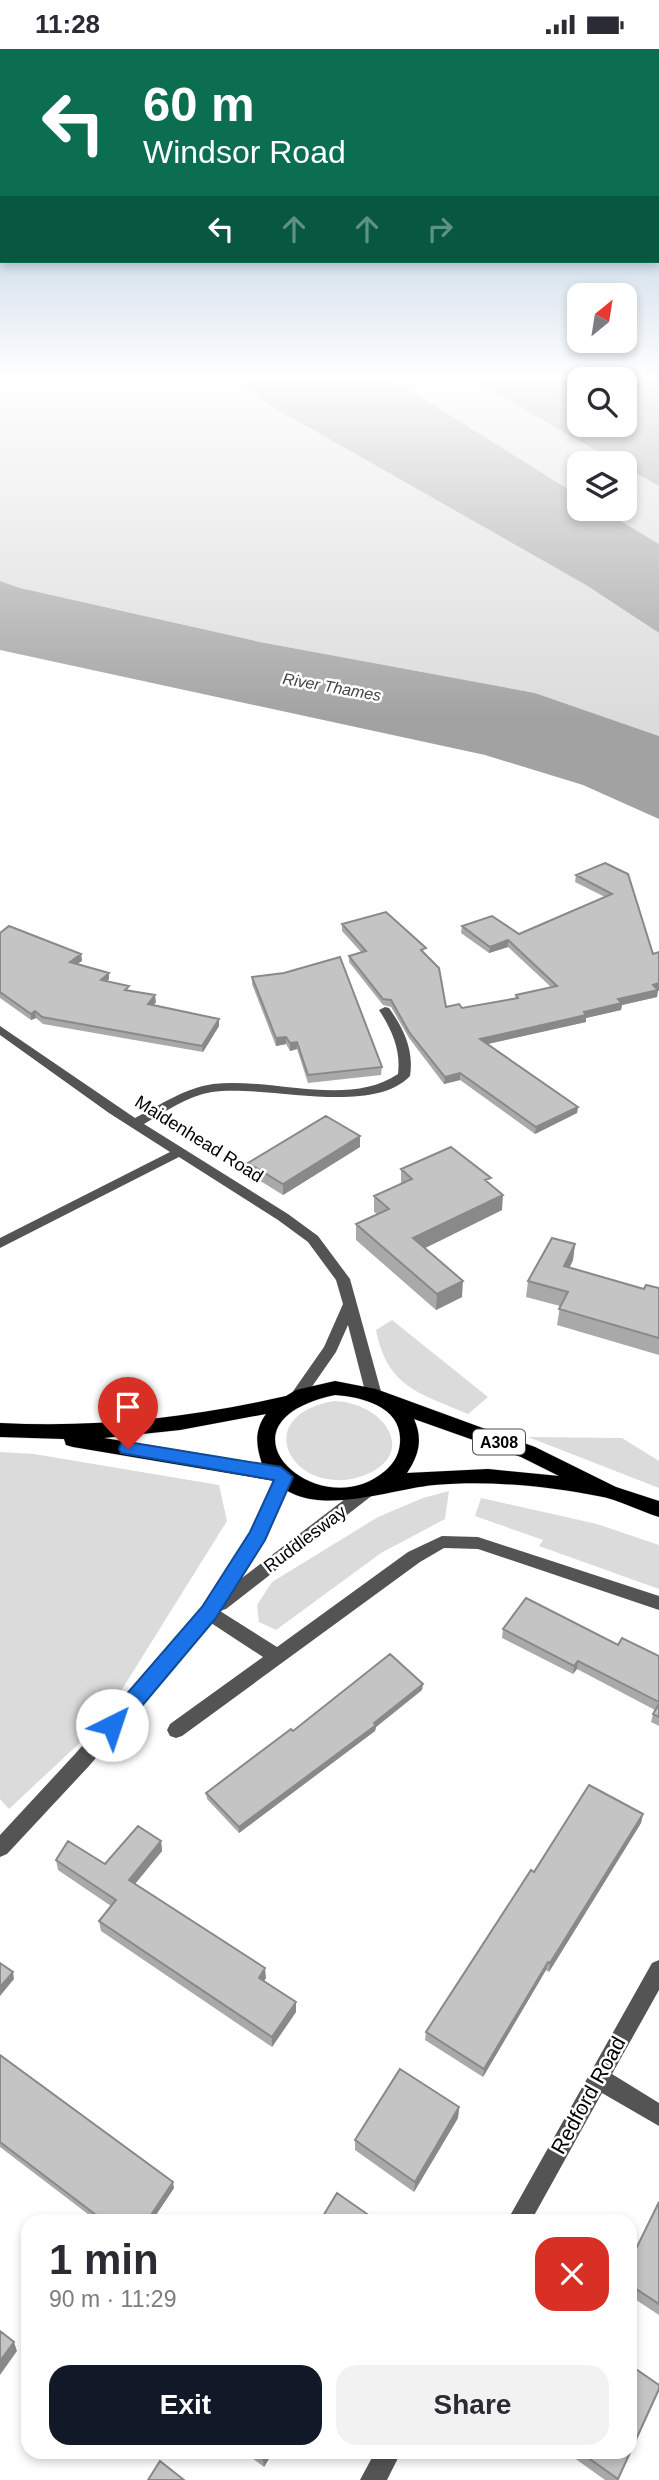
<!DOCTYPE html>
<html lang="en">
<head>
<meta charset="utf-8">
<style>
  body { margin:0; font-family:Arial,sans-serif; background:#f2f2f3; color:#2b2b33; height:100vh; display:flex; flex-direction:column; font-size:26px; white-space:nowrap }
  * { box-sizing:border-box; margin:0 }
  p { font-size:23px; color:#7c7c81 }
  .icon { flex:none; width:38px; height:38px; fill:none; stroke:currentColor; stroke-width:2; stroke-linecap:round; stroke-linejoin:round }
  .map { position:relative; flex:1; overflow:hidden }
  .drawer { position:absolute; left:21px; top:2165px; width:616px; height:245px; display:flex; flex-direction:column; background:#fff; border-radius:21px; box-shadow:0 4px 10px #0003 }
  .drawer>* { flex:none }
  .guide { position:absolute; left:0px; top:0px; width:660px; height:214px; box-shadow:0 4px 10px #0003; background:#0b6e4f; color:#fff; overflow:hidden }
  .needle { width:46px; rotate:30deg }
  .fabs { position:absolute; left:567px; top:234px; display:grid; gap:14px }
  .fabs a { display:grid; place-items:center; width:70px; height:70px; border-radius:14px; background:#fff; box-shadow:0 4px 10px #0003; font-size:35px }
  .pin { position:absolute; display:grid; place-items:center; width:60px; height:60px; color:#fff; margin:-72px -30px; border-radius:50% 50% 50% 0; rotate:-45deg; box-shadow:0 0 7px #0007 }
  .pin .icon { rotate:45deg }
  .me { position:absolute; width:77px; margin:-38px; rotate:41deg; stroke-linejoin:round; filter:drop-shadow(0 0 5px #0008) }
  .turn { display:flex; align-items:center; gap:24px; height:147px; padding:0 28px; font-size:32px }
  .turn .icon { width:91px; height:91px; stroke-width:2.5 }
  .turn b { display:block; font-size:49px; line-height:60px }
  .lanes { display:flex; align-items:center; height:66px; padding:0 28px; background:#0003; justify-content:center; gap:35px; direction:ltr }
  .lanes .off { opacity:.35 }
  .round { display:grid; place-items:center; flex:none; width:74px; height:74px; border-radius:21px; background:#f2f2f3 }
  .overview { display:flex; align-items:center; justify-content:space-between; height:119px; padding:0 28px }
  h1 { font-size:42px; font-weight:700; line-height:52px }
  .button { display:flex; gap:14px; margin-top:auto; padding:14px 28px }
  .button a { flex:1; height:80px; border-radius:21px; background:#111827; color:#fff; font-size:28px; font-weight:700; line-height:80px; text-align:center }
  .button a+a { background:#f2f2f3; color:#2b2b33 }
  .status { display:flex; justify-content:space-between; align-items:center; height:49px; padding:0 35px; background:#fff; direction:ltr }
  .status svg { height:19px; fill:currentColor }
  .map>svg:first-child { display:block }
  .green { fill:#dbdbdb }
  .water { fill:#a2a2a2; fill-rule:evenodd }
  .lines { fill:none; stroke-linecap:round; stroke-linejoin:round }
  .primary-casing { stroke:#dbdbdb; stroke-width:1 }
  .street { fill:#545454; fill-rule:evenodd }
  .primary { fill:#000; fill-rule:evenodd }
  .wall { fill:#a9a9a9 }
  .shaded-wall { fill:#898989 }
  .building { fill:#c4c4c4; stroke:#898989; stroke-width:2 }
  .route { fill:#1a73e8; stroke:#114b97; stroke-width:2 }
  .labels { text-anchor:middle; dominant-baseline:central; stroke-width:5; stroke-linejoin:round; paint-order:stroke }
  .far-water-label { font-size:16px; font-style:italic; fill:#434343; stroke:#fff }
  .shield { fill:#fff; stroke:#4c4c4c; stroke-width:2 }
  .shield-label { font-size:16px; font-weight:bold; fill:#000 }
  .street-label { font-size:18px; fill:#000; stroke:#fff }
  .near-street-label { font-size:21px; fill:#000; stroke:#fff }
</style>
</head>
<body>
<div class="status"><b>11:28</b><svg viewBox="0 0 49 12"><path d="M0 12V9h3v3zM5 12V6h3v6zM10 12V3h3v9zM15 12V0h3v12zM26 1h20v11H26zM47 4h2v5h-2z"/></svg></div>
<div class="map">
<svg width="659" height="2431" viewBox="0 0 659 2431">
  <rect width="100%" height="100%" fill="#fff"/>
  <path class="green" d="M0 331H231L242 334 271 357 586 536 659 584V687L535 644 260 593 20 539 0 532Z
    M394 331H472L620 415H579V447Z
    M625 417 659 437V495L601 460H625Z
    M392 1271 488 1348 468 1365C419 1344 387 1338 376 1281Z
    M334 1352C388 1354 420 1409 359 1428 292 1448 248 1367 334 1352Z
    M528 1388 622 1389 659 1412V1439Z
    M0 1403 34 1405 219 1436 227 1472 101 1674 9 1760 0 1750Z
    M449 1442 445 1470 381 1504 276 1581 259 1573 257 1556 272 1533 378 1468 423 1449Z
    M481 1449 597 1475 659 1496V1540L539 1497 543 1491 475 1467Z"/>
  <path class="water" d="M231 331H394L579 447V460H601L659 495V584L586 536 271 357 242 334Z
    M472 331H659V437ZM579 331H625V376H579Z
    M0 532 20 539 260 593 535 644 659 687V770L583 736 485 706 0 601Z"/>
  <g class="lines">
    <defs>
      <path id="primary" d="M335 1332 376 1340 535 1398 616 1438 659 1452V1468C639 1462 618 1450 598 1447 546 1437 488 1431 434 1436 390 1440 311 1471 275 1432L73 1398 66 1396 64 1390 0 1388V1374C97 1379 191 1369 286 1347L296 1341ZM335 1346C363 1348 403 1358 400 1394 399 1406 394 1414 385 1422 319 1479 204 1374 335 1346ZM266 1365C254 1382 256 1396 262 1415L104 1389 180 1381ZM414 1370 521 1408 559 1427 488 1420 407 1424C419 1406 423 1390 414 1370Z"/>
    </defs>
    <use href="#primary" class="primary-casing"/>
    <path class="street" d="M385 958 389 959C404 980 414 1001 410 1027 371 1068 265 1035 212 1043 187 1047 165 1063 144 1075L288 1165 318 1187 350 1230 382 1346 379 1350H369L366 1346 348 1276 336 1303 302 1352H292L289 1348 324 1298 343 1255 336 1231 308 1193 278 1171 179 1108 0 1199V1189L170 1103 109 1064 0 986V977L135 1069C160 1056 185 1039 213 1035 271 1028 348 1059 398 1025 401 1001 392 981 379 961Z
      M284 1422 290 1424 292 1428 266 1485 238 1532 362 1437 368 1435 374 1437 376 1441 374 1445 226 1560 220 1562 277 1598 408 1503 442 1487 478 1488 659 1547V1561L478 1500 444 1499 420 1513 182 1687 176 1689 170 1687 167 1681 170 1675 263 1608 211 1574 89 1717 7 1805 0 1808V1786L75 1705 203 1559 251 1483 278 1424Z
      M659 1911V1941L612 2025 659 2054V2077L602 2044 531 2172H507L652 1914Z
      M375 2403H401L387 2431H360Z"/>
    <use href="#primary" class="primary"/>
  </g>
  <path class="wall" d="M605 814 653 905 659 903V940L658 941 657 948 622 956 621 961 586 969V973L487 995 578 1058 577 1064 535 1085 460 1031 444 1035 409 989 391 958 383 956 349 913V907L361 903 342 882V875L426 906 446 958 462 959 515 949 516 946 551 938 508 898 489 904 461 884 462 877 519 885 605 848 575 833 576 826Z
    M0 884 81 905 82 912 77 915 109 930 107 932 156 953 153 956 219 977 203 1003 43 975 36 969 31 971 0 949Z
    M252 928 382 1018 381 1026 308 1034 297 1000 290 1002 286 995 276 997 252 935Z
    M360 1098 283 1146 249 1125 248 1114Z
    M401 1120 490 1135 502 1161 425 1199 462 1248 436 1261 356 1191V1175L377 1165 374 1163V1147L401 1135Z
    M575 1195 573 1211 570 1218 644 1240 659 1239V1306L557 1276 560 1257 526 1248 528 1232Z
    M503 1580 618 1596 659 1607V1677L651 1673 653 1665 655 1661 577 1620 573 1625 502 1589Z
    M422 1641 376 1678 375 1682 239 1784 207 1750 206 1744 293 1682Z
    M643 1765 641 1774 549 1923 546 1921 483 2028 425 1991 426 1983 534 1823Z
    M161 1792 162 1802 135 1835 266 1929 264 1932 296 1953V1963L272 1998 101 1882 99 1872 111 1857 58 1821 56 1811 105 1815Z
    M0 2006 174 2139 152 2172H97L0 2098Z
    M459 2058 458 2069 414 2143 355 2101V2091Z
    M659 2153V2266L630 2247V2212Z
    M659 2340 618 2431H605L566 2403H630Z
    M244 2403H273L264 2418Z"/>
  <path class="shaded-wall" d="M508 891V898L489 904 490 898Z
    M81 905 82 912 70 919V913Z
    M109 924V930L102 937 101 931Z
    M659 934V940L652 942 653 936Z
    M658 941 657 948 622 956 621 961 586 969V973L479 997 480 990 584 963 618 950Z
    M155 946 156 953 149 962 148 955Z
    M35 962 36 969 31 971V965Z
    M219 970V977L203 1003 202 997Z
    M286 988V995L276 997V989Z
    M297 993V1000L290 1002V994Z
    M460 1024V1031L444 1035 445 1028Z
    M578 1058 577 1064 535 1085 536 1078Z
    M360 1087V1098L283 1146V1135Z
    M503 1146 502 1161 413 1205V1189Z
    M575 1195 573 1211 562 1233 564 1217Z
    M463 1232 462 1248 436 1261 437 1245Z
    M578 1612 577 1620 573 1625 574 1617Z
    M423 1635 422 1641 376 1678 375 1682 239 1784V1778Z
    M643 1765 641 1774 549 1923 550 1914Z
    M161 1792 162 1802 130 1841 129 1831Z
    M548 1913 546 1921 483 2028 484 2020Z
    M265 1919 266 1929 259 1939V1929Z
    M13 1923 14 1930 0 1947V1938Z
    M296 1953V1963L272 1998V1988Z
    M459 2058 458 2069 414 2143 415 2133Z
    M173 2133 174 2139 152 2172H147Z
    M14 2293 17 2302 0 2326V2312Z
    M659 2340 657 2346 618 2431Z
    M267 2403H273L264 2418 263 2410Z"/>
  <path class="building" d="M605 814 628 825 653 905 659 903V934L653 936 658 941 618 950 622 954 584 963 586 966 480 990 578 1058 536 1078 460 1024 445 1028 409 983 391 951 383 950 349 907 366 902 342 875 386 863 426 899 421 901 439 919 446 958 459 955 462 959 518 949 516 946 557 937 508 891 490 898 462 877 492 867 519 885 612 845 576 826Z
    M9 877 81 905 70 913 109 924 101 931 129 937 125 941 155 946 148 955 219 970 202 997 42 968 35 962 31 965 0 943V884Z
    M340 908 382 1018 308 1026 297 993 290 994 286 988 276 989 252 928 284 924Z
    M326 1067 360 1087 283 1135 248 1114Z
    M451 1098 491 1129 485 1131 503 1146 413 1189 463 1232 437 1245 356 1175 389 1160 374 1147 412 1130 401 1120Z
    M552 1189 575 1195 564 1217 644 1240 646 1236 659 1239V1289L559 1260 568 1243 528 1232Z
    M526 1549 618 1596 622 1589 659 1607V1653L578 1612 574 1617 503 1580Z
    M390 1605 423 1635 374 1674 376 1676 239 1778 206 1744 291 1680 293 1682Z
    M659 1655V1668L653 1665Z
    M589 1736 643 1765 550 1914 548 1913 484 2020 426 1983 531 1821 534 1823Z
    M138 1777 161 1792 129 1831 265 1919 259 1929 296 1953 272 1988 99 1872 116 1851 56 1811 68 1792 105 1815Z
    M0 1914 13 1923 0 1938Z
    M0 2006 173 2133 147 2172H104L0 2093Z
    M400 2020 459 2058 415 2133 355 2091Z
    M337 2144 377 2172H320Z
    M659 2153V2255L630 2236V2212Z
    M0 2282 14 2293 0 2312Z
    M630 2316 659 2336V2340L618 2430 580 2403H630Z
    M254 2403H267L263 2410Z
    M160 2412 184 2431H148Z"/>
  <linearGradient id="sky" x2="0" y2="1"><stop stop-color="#8cadcc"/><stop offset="0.49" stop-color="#fff"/><stop offset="1" stop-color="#fff" stop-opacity="0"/></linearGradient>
  <rect width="659" height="671" fill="url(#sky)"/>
  <path class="route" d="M128 1393 281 1418 293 1428 265 1491 216 1569 120 1683 112 1685 105 1683 102 1676 105 1670 202 1558 250 1483 274 1431 121 1404 119 1400 121 1395Z"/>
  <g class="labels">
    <g class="far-water-label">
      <text transform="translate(332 638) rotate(10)">River Thames</text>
    </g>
    <rect class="shield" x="473" y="1380.5" width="52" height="25" rx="5"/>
    <g class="shield-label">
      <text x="499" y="1393">A308</text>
    </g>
    <g class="street-label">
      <text transform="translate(199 1090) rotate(32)">Maidenhead Road</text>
      <text transform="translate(305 1490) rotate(-37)">Ruddlesway</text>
    </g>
    <g class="near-street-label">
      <text transform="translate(588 2046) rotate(-61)">Redford Road</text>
    </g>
  </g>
</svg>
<div class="fabs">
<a><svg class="needle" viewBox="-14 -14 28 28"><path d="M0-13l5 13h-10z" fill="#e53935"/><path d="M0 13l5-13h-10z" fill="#7c7c81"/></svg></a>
<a><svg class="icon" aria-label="search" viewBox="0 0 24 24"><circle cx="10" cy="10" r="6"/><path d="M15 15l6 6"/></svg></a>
<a><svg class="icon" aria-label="layers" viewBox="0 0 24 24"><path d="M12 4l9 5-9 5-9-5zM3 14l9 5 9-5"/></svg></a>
</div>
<div class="pin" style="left:128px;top:1400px;background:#d93025"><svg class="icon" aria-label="arrive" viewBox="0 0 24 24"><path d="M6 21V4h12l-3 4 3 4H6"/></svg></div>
<svg class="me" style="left:112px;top:1676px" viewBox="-20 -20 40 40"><circle r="19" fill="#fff"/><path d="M0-13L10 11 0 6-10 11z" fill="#1a73e8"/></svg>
<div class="guide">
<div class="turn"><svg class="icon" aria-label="left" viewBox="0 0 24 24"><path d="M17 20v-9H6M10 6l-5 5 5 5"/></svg><div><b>60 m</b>Windsor Road</div></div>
<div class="lanes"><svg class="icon" aria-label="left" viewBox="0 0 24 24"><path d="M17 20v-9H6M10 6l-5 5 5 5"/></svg><svg class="icon off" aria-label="ahead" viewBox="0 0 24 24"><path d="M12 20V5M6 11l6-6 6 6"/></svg><svg class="icon off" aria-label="ahead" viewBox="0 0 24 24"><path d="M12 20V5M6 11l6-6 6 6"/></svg><svg class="icon off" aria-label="right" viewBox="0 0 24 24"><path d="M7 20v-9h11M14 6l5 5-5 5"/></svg></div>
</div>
<section class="drawer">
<div class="overview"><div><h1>1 min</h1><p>90 m · 11:29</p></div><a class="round" style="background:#d93025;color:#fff"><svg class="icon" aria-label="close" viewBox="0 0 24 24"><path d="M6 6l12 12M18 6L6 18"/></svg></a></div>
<div class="button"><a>Exit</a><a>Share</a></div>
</section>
</div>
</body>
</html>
